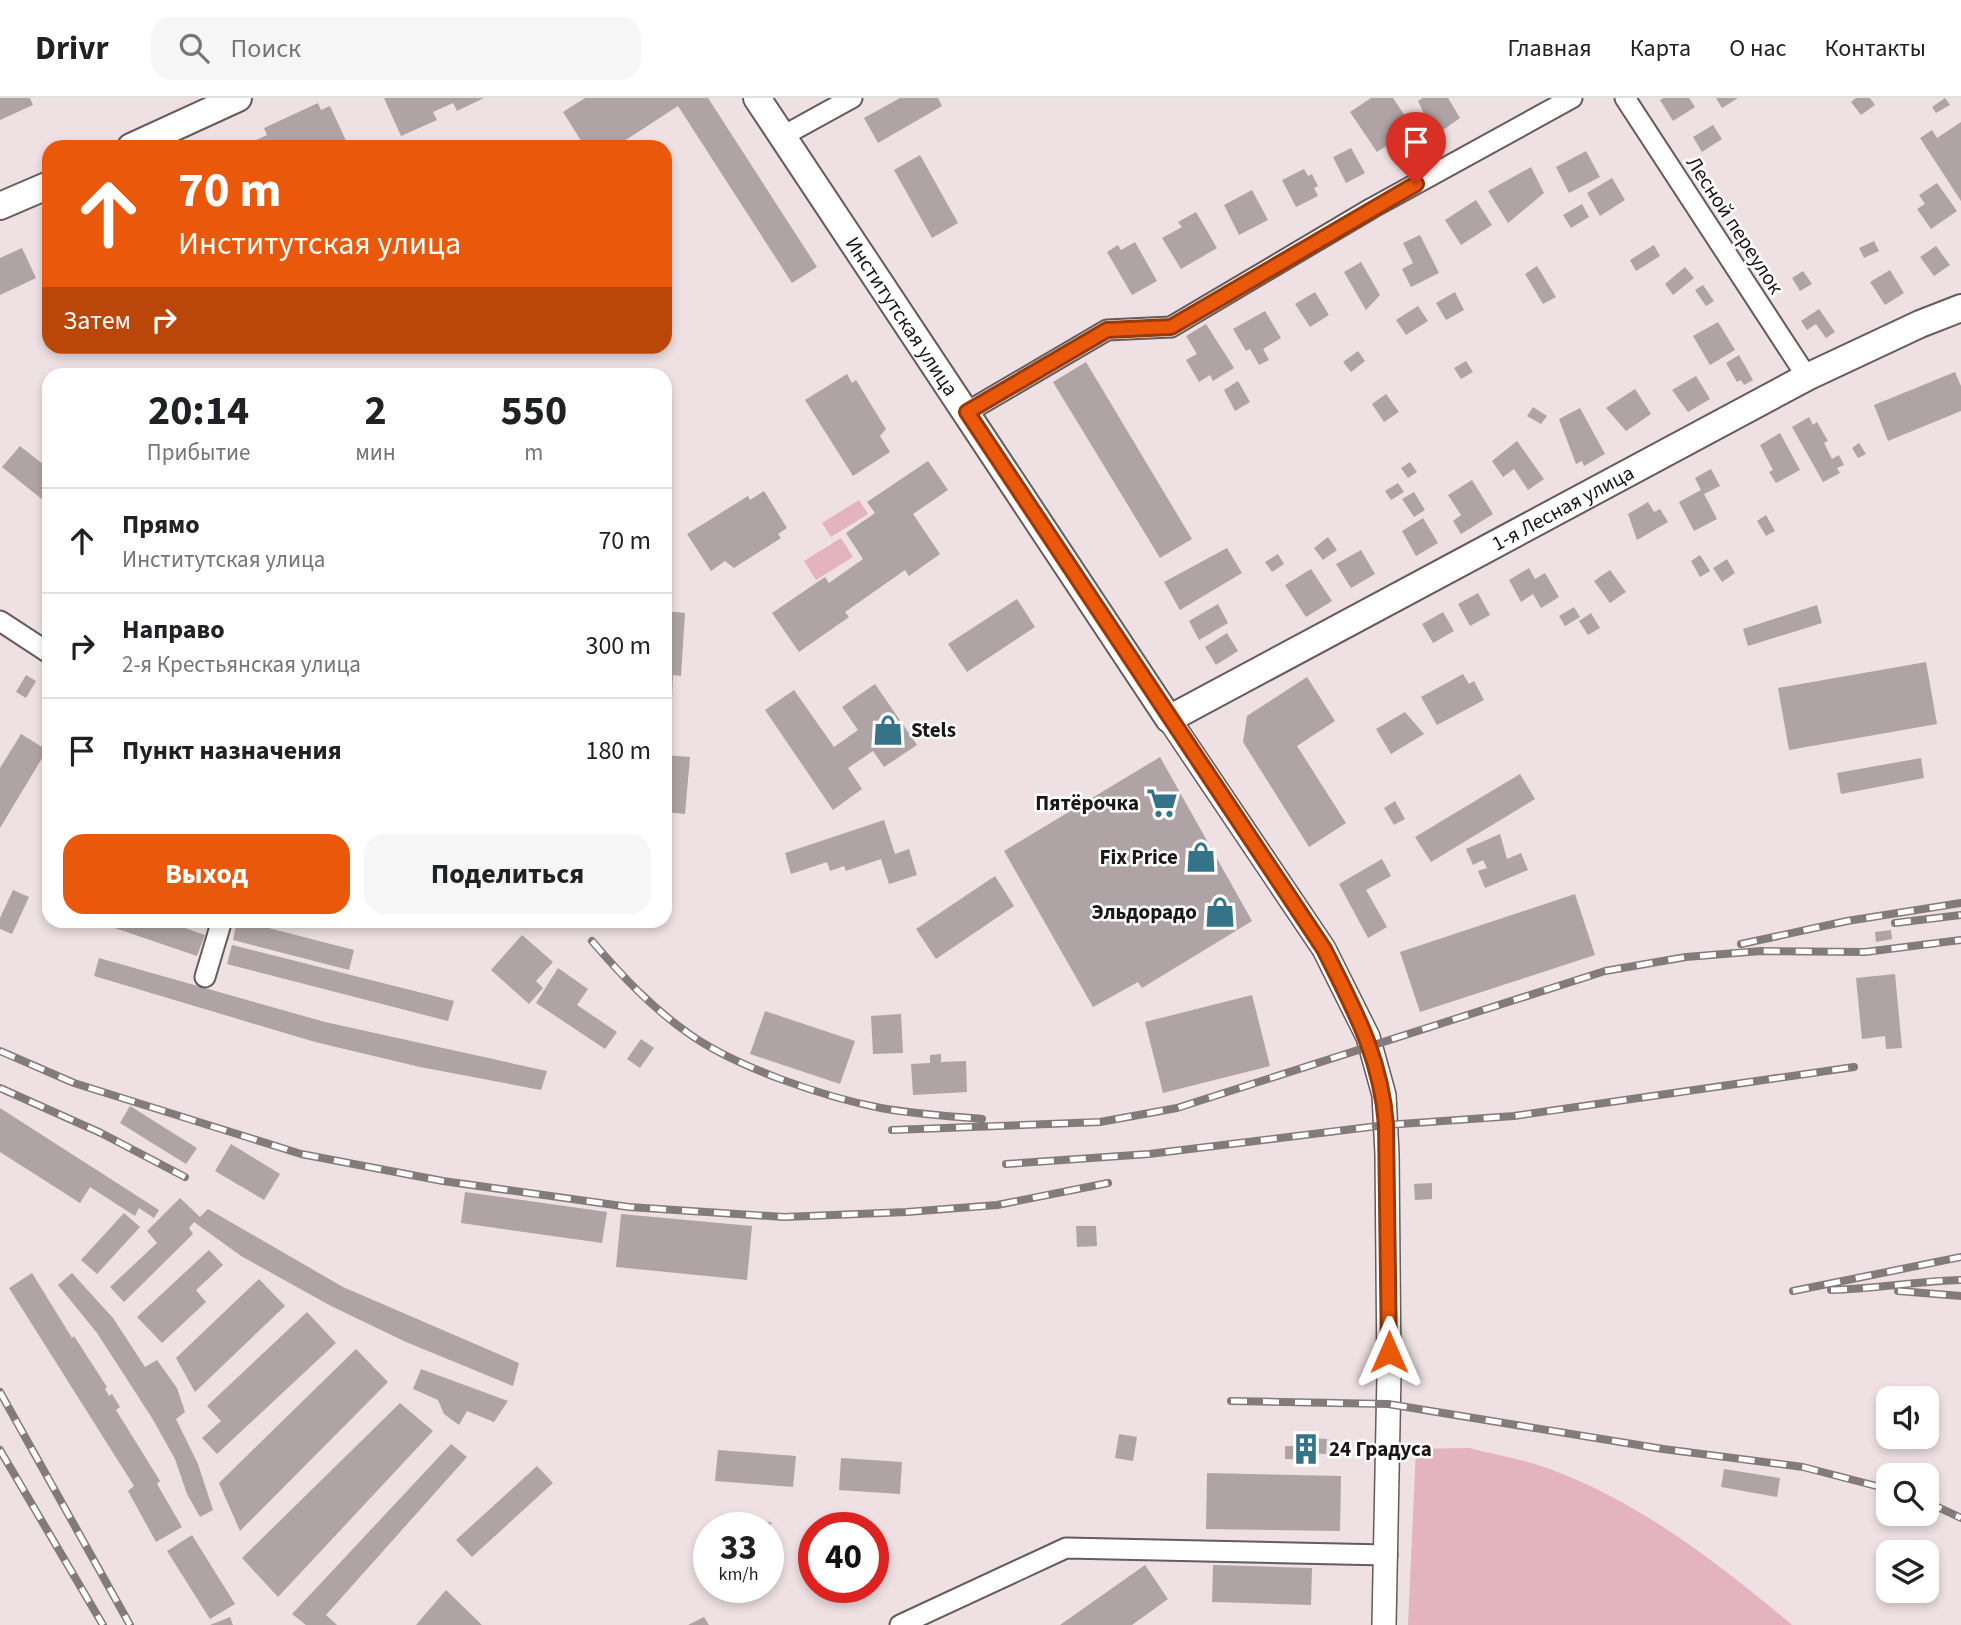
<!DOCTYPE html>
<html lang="ru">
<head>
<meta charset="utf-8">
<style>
  body { margin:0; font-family:"Source Sans 3",sans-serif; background:#f6f6f6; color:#202124; height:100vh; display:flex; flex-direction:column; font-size:26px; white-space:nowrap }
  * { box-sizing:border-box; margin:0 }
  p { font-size:23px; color:#757577 }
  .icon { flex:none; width:38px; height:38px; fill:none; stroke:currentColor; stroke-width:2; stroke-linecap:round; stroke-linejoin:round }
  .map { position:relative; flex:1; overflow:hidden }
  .side { position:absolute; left:42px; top:270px; width:630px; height:560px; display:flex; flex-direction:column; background:#fff; border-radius:21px; box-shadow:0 4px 10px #0003 }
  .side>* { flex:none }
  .banner { position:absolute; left:42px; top:42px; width:630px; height:214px; border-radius:21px; box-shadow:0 4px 10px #0003; background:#ea580c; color:#fff; overflow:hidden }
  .controls { position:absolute; left:1876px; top:1288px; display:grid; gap:14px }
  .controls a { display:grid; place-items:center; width:63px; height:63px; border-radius:14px; background:#fff; box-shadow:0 4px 10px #0003; font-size:35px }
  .speed { position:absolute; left:693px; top:1414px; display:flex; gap:14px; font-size:35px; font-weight:700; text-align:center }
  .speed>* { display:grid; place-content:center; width:91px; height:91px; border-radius:50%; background:#fff; box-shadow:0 4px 10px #0003; line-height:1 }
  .speed small { font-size:18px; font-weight:400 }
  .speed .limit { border:10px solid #d22; background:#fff; color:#111 }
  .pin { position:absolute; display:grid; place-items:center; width:60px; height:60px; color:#fff; margin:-72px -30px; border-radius:50% 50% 50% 0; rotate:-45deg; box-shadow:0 0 7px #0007 }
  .pin .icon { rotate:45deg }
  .me { position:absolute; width:77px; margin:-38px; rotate:0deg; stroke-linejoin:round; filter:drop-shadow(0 0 5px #0008) }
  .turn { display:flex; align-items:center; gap:24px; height:147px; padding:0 21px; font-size:32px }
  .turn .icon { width:91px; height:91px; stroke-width:2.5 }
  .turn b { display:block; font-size:49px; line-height:60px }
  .then { display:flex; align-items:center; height:66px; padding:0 21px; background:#0003; gap:14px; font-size:26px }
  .eta { display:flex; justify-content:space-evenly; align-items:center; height:119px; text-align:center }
  .eta b { font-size:42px; font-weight:700; line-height:49px }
  .primary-button { display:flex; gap:14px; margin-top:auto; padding:14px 21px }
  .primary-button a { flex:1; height:80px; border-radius:21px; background:#ea580c; color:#fff; font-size:28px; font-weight:700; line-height:80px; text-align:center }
  .primary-button a+a { background:#f6f6f6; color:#202124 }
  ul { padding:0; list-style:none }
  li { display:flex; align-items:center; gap:21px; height:105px; padding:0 21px; border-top:2px solid #e0e0e0 }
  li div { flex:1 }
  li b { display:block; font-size:26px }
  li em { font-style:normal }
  header { display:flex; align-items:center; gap:42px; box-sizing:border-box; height:98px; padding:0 35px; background:#fff; border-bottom:2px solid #e0e0e0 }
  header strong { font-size:33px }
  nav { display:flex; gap:38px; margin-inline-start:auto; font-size:24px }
  .search { width:490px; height:63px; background:#f6f6f6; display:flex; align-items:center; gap:18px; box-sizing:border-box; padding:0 24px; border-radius:21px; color:#757577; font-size:26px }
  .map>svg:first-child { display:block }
  .green { fill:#e3b4bd }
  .building { fill:#afa3a5 }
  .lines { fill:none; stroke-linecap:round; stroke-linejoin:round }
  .minor-casing { stroke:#655a5c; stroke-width:23 }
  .tertiary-casing { stroke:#655a5c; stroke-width:26 }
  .secondary-casing { stroke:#655a5c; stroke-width:30 }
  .minor { stroke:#fff; stroke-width:19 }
  .tertiary { stroke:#fff; stroke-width:23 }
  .secondary { stroke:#fff; stroke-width:26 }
  .rail-casing { stroke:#837a7c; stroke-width:8 }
  .rail { stroke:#fff; stroke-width:5; stroke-dasharray:16; stroke-linecap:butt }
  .route-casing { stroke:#983908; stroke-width:18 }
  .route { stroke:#ea580c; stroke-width:12 }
  .labels { text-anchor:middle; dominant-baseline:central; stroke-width:5; stroke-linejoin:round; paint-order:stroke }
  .street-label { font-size:21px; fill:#1a1516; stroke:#fff }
  .poi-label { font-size:21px; font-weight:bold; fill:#1a1516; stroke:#fff; text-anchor:end }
</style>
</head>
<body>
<header>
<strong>Drivr</strong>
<div class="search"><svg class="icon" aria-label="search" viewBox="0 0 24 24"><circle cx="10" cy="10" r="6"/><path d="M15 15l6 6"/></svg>Поиск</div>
<nav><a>Главная</a><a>Карта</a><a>О нас</a><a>Контакты</a></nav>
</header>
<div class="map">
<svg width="1961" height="1527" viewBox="0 0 1961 1527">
  <rect width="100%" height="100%" fill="#eee0e3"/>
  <path class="green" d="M859 402 868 416 831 439 822 425Z
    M841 440 853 459 816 482 804 463Z
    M1469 1350C1495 1357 1522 1361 1547 1370 1639 1403 1718 1465 1792 1527H1408L1416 1351Z"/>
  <path class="building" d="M0 0H30L33 7 0 22Z
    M384 0H484L457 13 453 5 433 14 437 22 401 38Z
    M585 0H708L817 169 792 185 678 8 615 49H585L563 14Z
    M900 0H938L942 8 878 45 864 20Z
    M1371 0H1393L1413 30 1377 54 1350 14Z
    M1423 0H1448L1460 20 1443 32 1432 33 1418 3Z
    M1664 0H1689L1695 9 1673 23 1660 2Z
    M1716 0H1738L1722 10Z
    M1856 0H1870L1875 7 1861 17 1851 4Z
    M1945 0 1950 7 1936 15 1932 9Z
    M318 5 321 12 330 8 348 47 242 49 267 37 264 30Z
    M1961 24V103L1920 40 1932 32 1937 40Z
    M1713 27 1722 41 1702 54 1693 39Z
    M1351 50 1365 75 1346 85 1333 59Z
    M1586 53 1600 79 1569 95 1556 69Z
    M920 57 958 125 932 140 894 72Z
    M1531 69 1544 95 1508 125 1488 93Z
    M1304 71 1308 78 1312 76 1318 88 1314 90 1318 98 1296 109 1282 82Z
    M1612 80 1625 102 1600 118 1587 95Z
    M1937 85 1957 113 1931 131 1917 111 1925 106 1919 97Z
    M1252 92 1268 122 1239 137 1224 107Z
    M1476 102 1492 127 1461 147 1445 122Z
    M1582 106 1589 119 1571 130 1563 117Z
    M1196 114 1217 150 1181 171 1162 140 1182 129 1178 124Z
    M1420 137 1439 175 1411 189 1402 171 1413 165 1403 145Z
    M1874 143 1879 153 1864 160 1859 150Z
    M1135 144 1157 183 1132 197 1107 154 1118 147 1121 152Z
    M1654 147 1660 158 1636 173 1630 162Z
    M1936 148 1950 167 1934 178 1920 159Z
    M22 150 36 180 0 197V160Z
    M1361 164 1380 197 1366 212 1344 174Z
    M1537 168 1556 199 1543 206 1525 176Z
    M1685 169 1694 180 1673 197 1665 186Z
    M1890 172 1904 195 1885 207 1870 184Z
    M1803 173 1812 186 1800 193 1792 180Z
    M1703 187 1714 203 1706 208 1695 192Z
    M1315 194 1329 217 1310 229 1295 206Z
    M1455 194 1464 212 1446 222 1436 205Z
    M1418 208 1428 223 1406 237 1396 222Z
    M1819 211 1835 234 1826 240 1816 226 1807 232 1801 223Z
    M1265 213 1281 240 1263 251 1269 262 1259 267 1250 251 1246 253 1233 231Z
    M1718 224 1735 252 1710 267 1693 238Z
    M1206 226 1234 270 1213 283 1210 277 1199 284 1186 262 1197 256 1186 238Z
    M1358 253 1365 263 1351 274 1343 264Z
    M1739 257 1753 282 1744 287 1741 282 1737 284 1726 265Z
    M1466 263 1473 274 1461 281 1454 270Z
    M1086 264 1192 441 1160 460 1053 284Z
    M1955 274 1961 288V313L1888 343 1874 307Z
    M847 276 852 285 856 282 886 331 880 338 890 354 853 378 805 302Z
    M1696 278 1710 301 1688 314 1672 292Z
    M1238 283 1250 304 1235 313 1224 292Z
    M1635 291 1651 316 1626 333 1606 310Z
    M1386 296 1399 314 1384 324 1372 306Z
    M1533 309 1547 318 1541 326 1527 318Z
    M1580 310 1605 356 1584 368 1582 363 1576 366 1559 321Z
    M1809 319 1813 327 1817 324 1828 343 1824 345 1832 361 1839 357 1844 367 1837 370 1840 375 1823 384 1792 329Z
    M1780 335 1800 372 1776 385 1769 374 1773 372 1760 347Z
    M1517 343 1544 381 1528 392 1514 371 1503 379 1492 363Z
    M1859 345 1866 356 1858 360 1852 350Z
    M20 348 49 371V407L2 369Z
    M928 363 948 392 913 416 940 456 909 478 905 472 845 514 849 519 799 554 772 515 825 479 829 485 863 461 846 435 875 415 867 404Z
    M1410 364 1417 374 1408 380 1401 370Z
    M1711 371 1720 388 1704 396 1717 421 1694 433 1679 404 1701 392 1695 380Z
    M1472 382 1493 416 1461 436 1453 423 1461 417 1448 397Z
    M1398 385 1404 394 1391 402 1385 393Z
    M764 393 787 430 778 436 781 440 734 470 725 463 711 473 687 436 748 398 750 402Z
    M1414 394 1425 412 1414 419 1402 401Z
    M1648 404 1654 414 1660 411 1668 424 1637 442 1628 416Z
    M1766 417 1775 433 1766 438 1757 423Z
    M1423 420 1438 445 1416 458 1402 433Z
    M1328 439 1337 452 1323 462 1314 450Z
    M1227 450 1242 475 1180 512 1164 484Z
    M1361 452 1375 476 1351 490 1336 466Z
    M1278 456 1284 466 1272 474 1265 464Z
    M1700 457 1710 473 1700 479 1691 463Z
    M1727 461 1735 475 1722 484 1713 470Z
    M1529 470 1535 481 1545 475 1559 499 1541 510 1533 496 1521 504 1509 482Z
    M1311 471 1332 503 1306 519 1285 487Z
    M1610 472 1626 494 1610 505 1594 483Z
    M1478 495 1490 517 1470 528 1458 506Z
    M1017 501 1035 529 967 574 948 546Z
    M1218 506 1228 525 1199 542 1189 523Z
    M1817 507 1822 525 1748 548 1743 531Z
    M1574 509 1580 519 1565 528 1559 518Z
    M665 513 685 515 681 578 673 577 672 601H665Z
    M1443 514 1454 533 1433 545 1422 526Z
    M1591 515 1600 530 1588 537 1579 523Z
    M1227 535 1238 553 1216 567 1205 549Z
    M1926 564 1937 626 1789 652 1778 590Z
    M1463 576 1469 586 1474 583 1484 602 1437 627 1421 599Z
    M26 577 36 583 26 600 16 594Z
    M1307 579 1335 623 1297 648 1346 725 1309 749 1243 644 1247 618Z
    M875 586 917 647 884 669 873 653 848 670 862 691 833 712 765 612 794 592 834 649 858 632 842 609Z
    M1405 614 1424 636 1391 656 1376 631Z
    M21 636 47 652 0 730V670Z
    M665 657 690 659 685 716 665 714Z
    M1160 659 1252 823 1142 890 1138 884 1093 909 1004 753Z
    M1921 660 1924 680 1841 696 1837 675Z
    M1520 676 1535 701 1431 764 1415 739Z
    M1395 703 1405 721 1394 727 1384 710Z
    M884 722 895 756 909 751 917 777 889 786 881 761 846 773 844 768 830 773 827 764 791 776 785 755Z
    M1500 736 1507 761 1521 755 1528 772 1485 790 1478 773 1487 770 1483 762 1473 767 1466 751Z
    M1382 761 1391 778 1366 792 1387 829 1368 840 1339 786Z
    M995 778 1014 808 936 861 916 831Z
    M13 792 29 799 12 836 0 831V820Z
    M1575 796 1595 857 1420 914 1400 854Z
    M104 822H181L186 824 185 830 205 837 197 858 103 826Z
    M237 822 354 852 349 872 233 842Z
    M1891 832 1892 841 1876 844 1875 834Z
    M522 837 553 864 536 883 543 890 529 906 491 872Z
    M232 847 454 903 448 923 227 866Z
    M99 860 325 924 547 973 541 992 420 969 315 944 94 878Z
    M558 870 588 891 577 907 617 934 605 951 536 905Z
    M1895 876 1902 950 1886 951 1885 938 1862 941 1856 880Z
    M1252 897 1270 968 1163 995 1145 924Z
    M765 913 855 943 840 986 750 956Z
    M901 916 903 955 873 956 871 918Z
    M641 941 654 950 640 970 627 961Z
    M941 956V964L966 963 967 994 913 997 911 966 930 965V957Z
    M130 1008 197 1050 186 1066 120 1025Z
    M0 1010 159 1112 154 1120 139 1110 135 1118 90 1089 80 1105 0 1054Z
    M231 1046 280 1076 264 1102 215 1073Z
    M1432 1085V1101L1415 1102 1414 1086Z
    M465 1094 607 1114 602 1145 461 1125Z
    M180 1100 200 1119 208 1111 343 1189 519 1265 513 1288 406 1244 331 1208 241 1158 194 1124 189 1130 193 1136 124 1204 110 1189 157 1145 147 1133Z
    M124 1115 140 1129 97 1176 81 1162Z
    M621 1116 752 1128 747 1182 616 1169Z
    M1076 1128H1096L1097 1148 1077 1149Z
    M209 1152 223 1167 196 1192 206 1204 162 1245 137 1219Z
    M32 1175 72 1240 74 1238 107 1289 105 1291 109 1298 112 1296 120 1309 116 1312 160 1383 157 1386 182 1429 156 1444 128 1393 134 1388 9 1190Z
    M72 1175 113 1220 145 1269 157 1262 177 1290 185 1314 176 1321 198 1366 213 1412 200 1419 187 1396 175 1361 152 1320 97 1235 58 1187Z
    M259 1181 285 1208 195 1294 176 1260Z
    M307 1214 336 1245 217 1356 202 1340 221 1323 207 1308Z
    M356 1251 388 1284 240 1433 219 1385Z
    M421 1271 508 1303 494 1324 467 1313 459 1327 444 1316 438 1302 413 1291Z
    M400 1305 433 1333 278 1499 242 1460Z
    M1119 1336 1137 1339 1133 1363 1115 1360Z
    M1294 1339 1327 1341 1326 1356 1310 1355V1362L1285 1361V1348H1293Z
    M451 1346 467 1359 326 1517 337 1527H306L292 1516Z
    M718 1352 796 1358 793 1389 715 1383Z
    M841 1360 902 1364 900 1396 839 1392Z
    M537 1368 553 1385 472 1459 456 1442Z
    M1724 1371 1780 1380 1777 1399 1721 1389Z
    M1207 1375 1341 1378 1340 1433 1206 1431Z
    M746 1417 772 1425 769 1430H738Z
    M192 1437 235 1506 210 1521 167 1453Z
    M814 1447V1468L805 1463Z
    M873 1456 887 1464 870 1497 855 1489H873Z
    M1145 1467 1168 1501 1132 1527H1060Z
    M1213 1467 1312 1470 1311 1507 1212 1504Z
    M446 1492 482 1527H416Z
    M230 1519 233 1527H210Z
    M704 1519 709 1527H688Z"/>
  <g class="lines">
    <defs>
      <path id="minor" d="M1625 0 1807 279
        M781 39 852 0
        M967 314 1107 232 1171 229 1372 110 1572 0
        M0 523 49 555
        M205 879 222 822
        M900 1527 1066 1450 1387 1457"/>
      <path id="tertiary" d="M1169 621 1324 851 1368 939 1384 997 1387 1056 1389 1276 1384 1527"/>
      <g id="secondary">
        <path id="s1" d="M757 0 1169 621 1807 279 1920 226 1961 210"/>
        <path d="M131 49 238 0"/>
        <path d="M0 108 49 87"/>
      </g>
    </defs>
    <use href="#minor" class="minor-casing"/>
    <use href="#tertiary" class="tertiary-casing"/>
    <use href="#secondary" class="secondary-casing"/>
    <use href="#minor" class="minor"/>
    <use href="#tertiary" class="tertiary"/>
    <use href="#secondary" class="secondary"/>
    <defs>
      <path id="rail" d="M1895 825 1961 817
        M592 843C621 877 651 909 688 935 735 969 824 999 881 1010 914 1016 948 1018 982 1021
        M1741 846 1847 823 1961 805
        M0 953 74 985 301 1056 443 1083 629 1109 784 1119 907 1114 997 1107 1108 1085
        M0 990 101 1035 185 1079
        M892 1032 1100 1024 1177 1010 1605 873 1686 859 1761 853 1865 854 1961 842
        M1006 1066 1149 1056 1386 1027 1514 1018 1854 969
        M1831 1192C1875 1191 1917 1183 1961 1182
        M1793 1193 1961 1159
        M1898 1193 1961 1198
        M0 1294 130 1527
        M1231 1303 1388 1306 1663 1351 1803 1369 1888 1391
        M0 1352 103 1527
        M1927 1404 1961 1420"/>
    </defs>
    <use href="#rail" class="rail-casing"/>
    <use href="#rail" class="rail"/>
  </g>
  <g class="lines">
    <defs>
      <path id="route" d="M1389 1254 1386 1027C1381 959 1354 911 1324 851L967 314 1107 232 1171 229 1416 86"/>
    </defs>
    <use href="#route" class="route-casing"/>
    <use href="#route" class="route"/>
  </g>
  <defs>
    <symbol id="shop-bare" viewBox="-9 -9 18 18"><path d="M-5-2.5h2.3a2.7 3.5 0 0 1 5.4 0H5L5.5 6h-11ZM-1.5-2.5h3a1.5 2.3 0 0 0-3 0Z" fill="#347388" stroke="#fff" stroke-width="2.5" paint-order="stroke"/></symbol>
    <symbol id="supermarket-bare" viewBox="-9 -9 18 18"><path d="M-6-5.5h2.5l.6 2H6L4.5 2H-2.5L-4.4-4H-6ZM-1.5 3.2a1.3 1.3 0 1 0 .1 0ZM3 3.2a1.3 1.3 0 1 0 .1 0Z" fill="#347388" stroke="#fff" stroke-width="2.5" paint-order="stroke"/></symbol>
    <symbol id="building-bare" viewBox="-9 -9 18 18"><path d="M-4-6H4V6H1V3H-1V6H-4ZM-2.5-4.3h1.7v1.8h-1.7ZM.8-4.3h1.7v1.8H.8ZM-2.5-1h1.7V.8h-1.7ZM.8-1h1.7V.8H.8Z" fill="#347388" stroke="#fff" stroke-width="2.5" paint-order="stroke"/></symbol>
  </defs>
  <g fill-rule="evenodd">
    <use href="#shop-bare" x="866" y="610" width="44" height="44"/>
    <use href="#supermarket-bare" x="1140" y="683" width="44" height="44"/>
    <use href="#shop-bare" x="1179" y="737" width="44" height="44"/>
    <use href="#shop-bare" x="1198" y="792" width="44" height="44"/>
    <use href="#building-bare" x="1284" y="1329" width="44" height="44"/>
  </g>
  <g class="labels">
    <g class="street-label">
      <text transform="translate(1735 127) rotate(57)">Лесной переулок</text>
      <text stroke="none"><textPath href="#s1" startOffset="262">Институтская улица</textPath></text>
      <text stroke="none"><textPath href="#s1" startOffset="1192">1-я Лесная улица</textPath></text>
    </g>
    <g class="poi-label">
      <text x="911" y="632" text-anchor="start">Stels</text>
      <text x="1139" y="705">Пятёрочка</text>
      <text x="1178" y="759">Fix Price</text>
      <text x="1197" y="814">Эльдорадо</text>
      <text x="1329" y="1351" text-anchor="start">24 Градуса</text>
    </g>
  </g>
</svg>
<div class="controls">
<a><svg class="icon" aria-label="sound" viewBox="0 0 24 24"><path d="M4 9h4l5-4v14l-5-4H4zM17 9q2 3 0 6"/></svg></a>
<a><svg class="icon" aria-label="search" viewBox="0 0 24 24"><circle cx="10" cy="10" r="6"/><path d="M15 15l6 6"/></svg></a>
<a><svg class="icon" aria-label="layers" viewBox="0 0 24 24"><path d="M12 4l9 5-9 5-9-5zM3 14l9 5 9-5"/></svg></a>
</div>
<div class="speed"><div>33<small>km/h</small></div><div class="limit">40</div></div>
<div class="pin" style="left:1416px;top:86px;background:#d93025"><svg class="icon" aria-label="arrive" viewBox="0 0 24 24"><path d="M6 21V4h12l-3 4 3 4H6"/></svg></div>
<svg class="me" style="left:1389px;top:1254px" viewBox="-20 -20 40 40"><path d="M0-17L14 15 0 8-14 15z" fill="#ea580c" stroke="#fff" stroke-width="4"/></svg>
<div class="banner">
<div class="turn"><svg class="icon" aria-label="ahead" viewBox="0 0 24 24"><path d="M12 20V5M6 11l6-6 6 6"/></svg><div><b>70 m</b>Институтская улица</div></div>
<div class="then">Затем<svg class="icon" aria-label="right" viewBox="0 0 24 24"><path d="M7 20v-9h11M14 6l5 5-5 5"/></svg></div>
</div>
<section class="side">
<div class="eta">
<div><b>20:14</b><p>Прибытие</p></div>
<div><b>2</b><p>мин</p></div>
<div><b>550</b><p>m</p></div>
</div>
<ul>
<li><svg class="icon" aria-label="ahead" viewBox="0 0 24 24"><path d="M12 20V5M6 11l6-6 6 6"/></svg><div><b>Прямо</b><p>Институтская улица</p></div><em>70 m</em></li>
<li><svg class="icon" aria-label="right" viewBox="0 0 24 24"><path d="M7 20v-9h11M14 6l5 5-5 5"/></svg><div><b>Направо</b><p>2-я Крестьянская улица</p></div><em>300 m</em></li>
<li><svg class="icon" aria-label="arrive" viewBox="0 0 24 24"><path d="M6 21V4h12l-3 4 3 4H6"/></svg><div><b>Пункт назначения</b></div><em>180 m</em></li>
</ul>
<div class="primary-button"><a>Выход</a><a>Поделиться</a></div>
</section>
</div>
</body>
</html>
